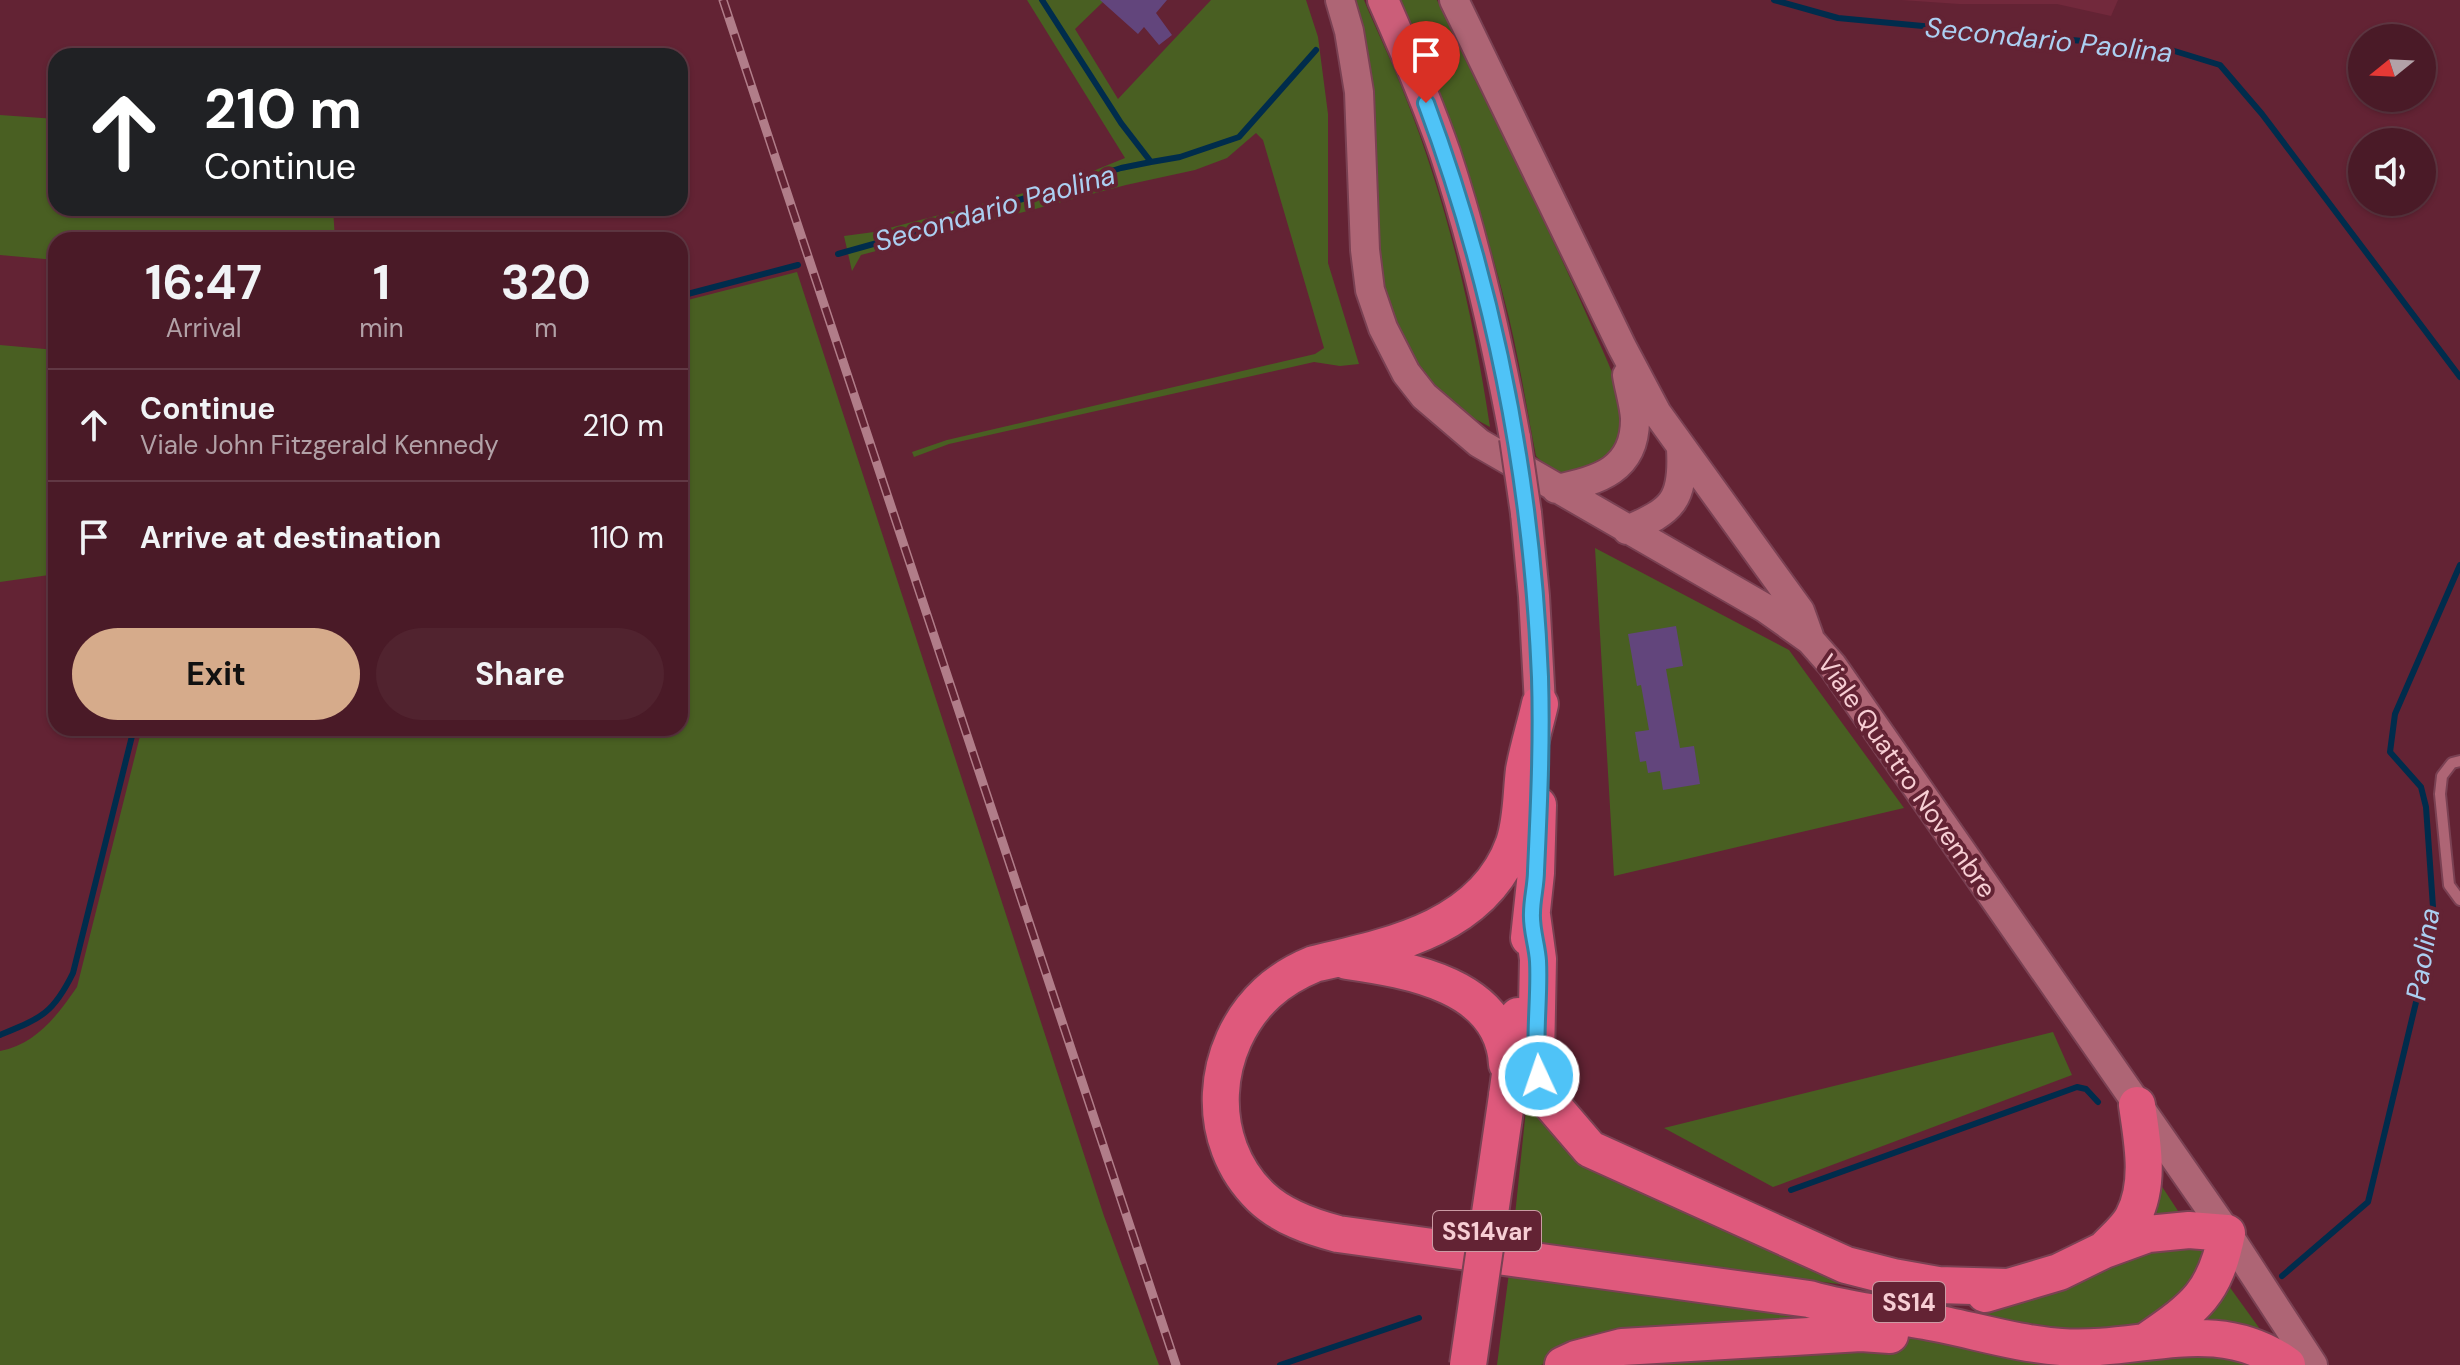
<!DOCTYPE html>
<html lang="en">
<head>
<meta charset="utf-8">
<style>
  body { margin:0; font-family:"DM Sans",sans-serif; background:#51232f; color:#f1f3f6; height:100vh; display:flex; flex-direction:column; font-size:30px; white-space:nowrap }
  * { box-sizing:border-box; margin:0 }
  p { font-size:26px; color:#b2a1a7 }
  .icon { flex:none; width:44px; height:44px; fill:none; stroke:currentColor; stroke-width:2; stroke-linecap:round; stroke-linejoin:round }
  .map { position:relative; flex:1; overflow:hidden }
  .sheet { position:absolute; left:48px; top:232px; width:640px; height:504px; display:flex; flex-direction:column; background:#4a1a27; border-radius:24px; box-shadow:0 2px 6px #0004,0 0 0 2px #613844 }
  .sheet>* { flex:none }
  .hud { position:absolute; left:48px; top:48px; width:640px; height:168px; border-radius:24px; box-shadow:0 2px 6px #0004,0 0 0 2px #613844; background:#202124; color:#fff; overflow:hidden }
  .needle { width:52px; rotate:252deg }
  .buttons { position:absolute; left:2348px; top:24px; display:grid; gap:16px }
  .buttons a { display:grid; place-items:center; width:88px; height:88px; border-radius:50%; background:#4a1a27; box-shadow:0 2px 6px #0004,0 0 0 2px #613844; font-size:40px }
  .pin { position:absolute; display:grid; place-items:center; width:68px; height:68px; color:#fff; margin:-82px -34px; border-radius:50% 50% 50% 0; rotate:-45deg; box-shadow:0 0 8px #0007 }
  .pin .icon { rotate:45deg }
  .me { position:absolute; width:88px; margin:-44px; rotate:357deg; stroke-linejoin:round; filter:drop-shadow(0 0 6px #0008) }
  .turn { display:flex; align-items:center; gap:28px; height:168px; padding:0 24px; font-size:36px }
  .turn .icon { width:104px; height:104px; stroke-width:2.5 }
  .turn b { display:block; font-size:56px; line-height:68px }
  .eta { display:flex; justify-content:space-evenly; align-items:center; height:136px; text-align:center }
  .eta b { font-size:48px; font-weight:700; line-height:56px }
  .primary-button { display:flex; gap:16px; margin-top:auto; padding:16px 24px }
  .primary-button a { flex:1; height:92px; border-radius:48px; background:#d6ab8b; color:#111; font-size:32px; font-weight:700; line-height:92px; text-align:center }
  .primary-button a+a { background:#51232f; color:#f1f3f6 }
  ul { padding:0; list-style:none }
  li { display:flex; align-items:center; gap:24px; height:112px; padding:0 24px; border-top:2px solid #613844 }
  li div { flex:1 }
  li b { display:block; font-size:30px }
  li em { font-style:normal }
  .map>svg:first-child { display:block }
  .built { fill:#72293c }
  .green { fill:#495f22 }
  .lines { fill:none; stroke-linecap:round; stroke-linejoin:round }
  .stream { stroke:#002c4c; stroke-width:6 }
  .building { fill:#62457c }
  .lane-casing { stroke:#7a4153; stroke-width:14 }
  .secondary-casing { stroke:#7a4153; stroke-width:32 }
  .primary-casing { stroke:#7a4153; stroke-width:34 }
  .highway-casing { stroke:#7a4153; stroke-width:40 }
  .lane { stroke:#ae6575; stroke-width:10 }
  .secondary { stroke:#ae6575; stroke-width:28 }
  .primary { stroke:#cb5e79; stroke-width:30 }
  .highway { stroke:#df597c; stroke-width:36 }
  .rail-casing { stroke:#b17d89; stroke-width:9 }
  .rail { stroke:#632334; stroke-width:6; stroke-dasharray:18; stroke-linecap:butt }
  .primary-bridge-casing { stroke:#7a4153; stroke-width:34; stroke-linecap:butt }
  .highway-bridge-casing { stroke:#7a4153; stroke-width:40; stroke-linecap:butt }
  .primary-bridge { stroke:#cb5e79; stroke-width:30 }
  .highway-bridge { stroke:#df597c; stroke-width:36 }
  .route-casing { stroke:#337fa1; stroke-width:20 }
  .route { stroke:#4fc3f7; stroke-width:14 }
  .labels { text-anchor:middle; dominant-baseline:central; stroke-width:8; stroke-linejoin:round; paint-order:stroke }
  .shield { fill:#632334; stroke:#cb9ba4; stroke-width:2 }
  .shield-label { font-size:24px; font-weight:bold; fill:#f7ced4 }
  .street-label { font-size:26px; fill:#f7ced4; stroke:#632334 }
  .water-label { font-size:28px; font-style:italic; fill:#abcff1; stroke:#632334 }
</style>
</head>
<body>
<div class="map">
<svg width="2460" height="1365" viewBox="0 0 2460 1365">
  <rect width="100%" height="100%" fill="#632334"/>
  <path class="built" d="M1901 0H2118L2111 16 2057 4H1959Z"/>
  <path class="green" d="M1027 0H1105L1075 29 1118 99 1211 0H1306L1318 37 1328 114V263L1359 364 1340 366 1314 362 949 444 914 457 912 452 947 440 1315 354 1324 348 1263 140 1256 133 1227 158 1195 170 1126 185 861 255 852 271 844 236 874 232 1066 182 1125 158Z
    M1355 0H1364C1377 32 1393 63 1405 96 1447 202 1473 314 1490 427 1475 419 1461 412 1448 401 1402 360 1379 290 1377 230 1376 194 1378 157 1375 120 1372 80 1366 39 1355 0Z
    M1401 0H1437C1487 107 1542 212 1589 320 1602 350 1630 403 1625 436 1622 462 1591 468 1569 475L1547 467 1536 456C1527 411 1520 364 1509 318 1482 209 1446 103 1401 0Z
    M0 115 56 119V208H333L335 240H56V260L0 255Z
    M797 272 1104 1216 1159 1365H0V1051C36 1044 57 1016 77 987L142 728H680V302Z
    M0 345 56 350V574L0 582Z
    M1595 548 1789 650 1904 808 1614 876Z
    M2053 1032 2072 1075 1773 1187 1664 1128Z
    M1528 1090 1574 1150 1855 1286 1512 1244Z
    M2159 1182 2182 1217 2143 1222Z
    M2170 1242 2208 1250 2205 1267 2165 1313 2132 1327 2084 1331 1975 1316 2059 1291 2094 1276 2142 1247Z
    M1510 1265 1853 1318 1551 1360 1541 1365H1497Z
    M2226 1282 2265 1336 2192 1323Z
    M1902 1337 1999 1350 2170 1347 2265 1365H1599Z"/>
  <g class="lines">
    <path class="stream" d="M1042 0 1121 123 1151 162 1180 157 1239 137 1316 50
      M1774 0 1838 18 2168 49 2220 65 2262 114 2460 377
      M838 254 927 229 1121 168 1151 162
      M680 296 798 265
      M0 1035C41 1018 53 1014 73 973L134 728
      M1791 1190 2077 1087 2086 1089 2098 1102
      M2282 1276 2368 1202 2430 944 2433 907 2426 807 2421 787 2390 752 2395 714 2460 565
      M1280 1365 1419 1318"/>
  </g>
  <path class="building" d="M1100 0H1167L1156 13 1172 35 1159 45 1144 27 1138 34Z
    M1676 626 1683 666 1666 669 1680 748 1694 746 1700 784 1663 790 1660 771 1648 773 1646 761 1640 762 1635 732 1649 730 1641 685 1637 686 1628 634Z"/>
  <g class="lines">
    <defs>
      <path id="lane" d="M2460 761 2452 763 2442 776 2440 794 2449 885 2460 900"/>
      <path id="secondary" d="M1340 0 1349 31 1359 92 1365 250 1370 290 1383 328 1406 373 1424 396 1479 443 1765 608 1810 640 1832 665 2227 1233 2313 1365
        M1454 0 1622 347 1657 413 1800 611 1809 636
        M1556 489C1598 481 1636 470 1635 418 1634 404 1629 388 1627 375
        M1627 530C1672 511 1684 501 1681 449"/>
      <path id="primary" d="M1383 0C1405 50 1427 101 1445 153 1476 246 1497 341 1515 438
        M1526 513 1534 596 1540 704"/>
      <path id="highway" d="M1540 704C1535 726 1528 748 1524 770 1521 794 1522 819 1514 843 1484 927 1392 946 1314 964 1297 971 1281 980 1267 993 1210 1046 1203 1141 1261 1197 1282 1217 1311 1227 1338 1234L1809 1299C1852 1312 1892 1314 1935 1323 1977 1331 2018 1344 2061 1347 2141 1353 2215 1313 2287 1365
        M1532 915 1538 959 1536 1058 1539 1076 1548 1100 1590 1149 1846 1265 1893 1277 1938 1285 2008 1287
        M1529 938 1536 873 1538 805
        M1347 961C1409 970 1503 985 1507 1064
        M1507 1096 1518 1016
        M2104 1250C2113 1240 2127 1229 2133 1217 2151 1183 2142 1140 2137 1105
        M1985 1294 2059 1272 2104 1250 2148 1234 2189 1230 2227 1233C2215 1293 2196 1307 2148 1340
        M1563 1365 1576 1359 1622 1347 1861 1333 1890 1335"/>
    </defs>
    <use href="#lane" class="lane-casing"/>
    <use href="#secondary" class="secondary-casing"/>
    <use href="#primary" class="primary-casing"/>
    <use href="#highway" class="highway-casing"/>
    <use href="#lane" class="lane"/>
    <use href="#secondary" class="secondary"/>
    <use href="#primary" class="primary"/>
    <use href="#highway" class="highway"/>
    <defs>
      <path id="rail" d="M723 0 1176 1365"/>
    </defs>
    <use href="#rail" class="rail-casing"/>
    <use href="#rail" class="rail"/>
    <defs>
      <path id="primary-bridge" d="M1515 438 1526 513"/>
      <path id="highway-bridge" d="M1468 1365 1507 1096"/>
    </defs>
    <use href="#primary-bridge" class="primary-bridge-casing"/>
    <use href="#highway-bridge" class="highway-bridge-casing"/>
    <use href="#primary-bridge" class="primary-bridge"/>
    <use href="#highway-bridge" class="highway-bridge"/>
  </g>
  <g class="lines">
    <defs>
      <path id="route" d="M1426 103C1494 286 1532 481 1540 677 1542 741 1539 807 1536 871 1536 885 1532 899 1532 913 1531 929 1537 945 1538 961 1540 999 1533 1038 1539 1076"/>
    </defs>
    <use href="#route" class="route-casing"/>
    <use href="#route" class="route"/>
  </g>
  <g class="labels">
    <g class="shield">
      <rect x="1433" y="1211" width="108" height="40" rx="6"/>
      <rect x="1873" y="1282" width="72" height="40" rx="6"/>
    </g>
    <g class="shield-label">
      <text x="1487" y="1231">SS14var</text>
      <text x="1909" y="1302">SS14</text>
    </g>
    <g class="street-label">
      <text transform="translate(1907 776) rotate(55)">Viale Quattro Novembre</text>
    </g>
    <g class="water-label">
      <text transform="translate(2049 40) rotate(6)">Secondario Paolina</text>
      <text transform="translate(995 208) rotate(-16)">Secondario Paolina</text>
      <text transform="translate(2423 954) rotate(-81)">Paolina</text>
    </g>
  </g>
</svg>
<div class="buttons">
<a><svg class="needle" viewBox="-14 -14 28 28"><path d="M0-13l5 13h-10z" fill="#e53935"/><path d="M0 13l5-13h-10z" fill="#b2a1a7"/></svg></a>
<a><svg class="icon" aria-label="sound" viewBox="0 0 24 24"><path d="M4 9h4l5-4v14l-5-4H4zM17 9q2 3 0 6"/></svg></a>
</div>
<div class="pin" style="left:1426px;top:103px;background:#d93025"><svg class="icon" aria-label="arrive" viewBox="0 0 24 24"><path d="M6 21V4h12l-3 4 3 4H6"/></svg></div>
<svg class="me" style="left:1539px;top:1076px" viewBox="-20 -20 40 40"><circle r="17" fill="#4fc3f7" stroke="#fff" stroke-width="3"/><path d="M0-11L8 9 0 5-8 9z" fill="#fff"/></svg>
<div class="hud">
<div class="turn"><svg class="icon" aria-label="ahead" viewBox="0 0 24 24"><path d="M12 20V5M6 11l6-6 6 6"/></svg><div><b>210 m</b>Continue</div></div>
</div>
<section class="sheet">
<div class="eta">
<div><b>16:47</b><p>Arrival</p></div>
<div><b>1</b><p>min</p></div>
<div><b>320</b><p>m</p></div>
</div>
<ul>
<li><svg class="icon" aria-label="ahead" viewBox="0 0 24 24"><path d="M12 20V5M6 11l6-6 6 6"/></svg><div><b>Continue</b><p>Viale John Fitzgerald Kennedy</p></div><em>210 m</em></li>
<li><svg class="icon" aria-label="arrive" viewBox="0 0 24 24"><path d="M6 21V4h12l-3 4 3 4H6"/></svg><div><b>Arrive at destination</b></div><em>110 m</em></li>
</ul>
<div class="primary-button"><a>Exit</a><a>Share</a></div>
</section>
</div>
</body>
</html>
